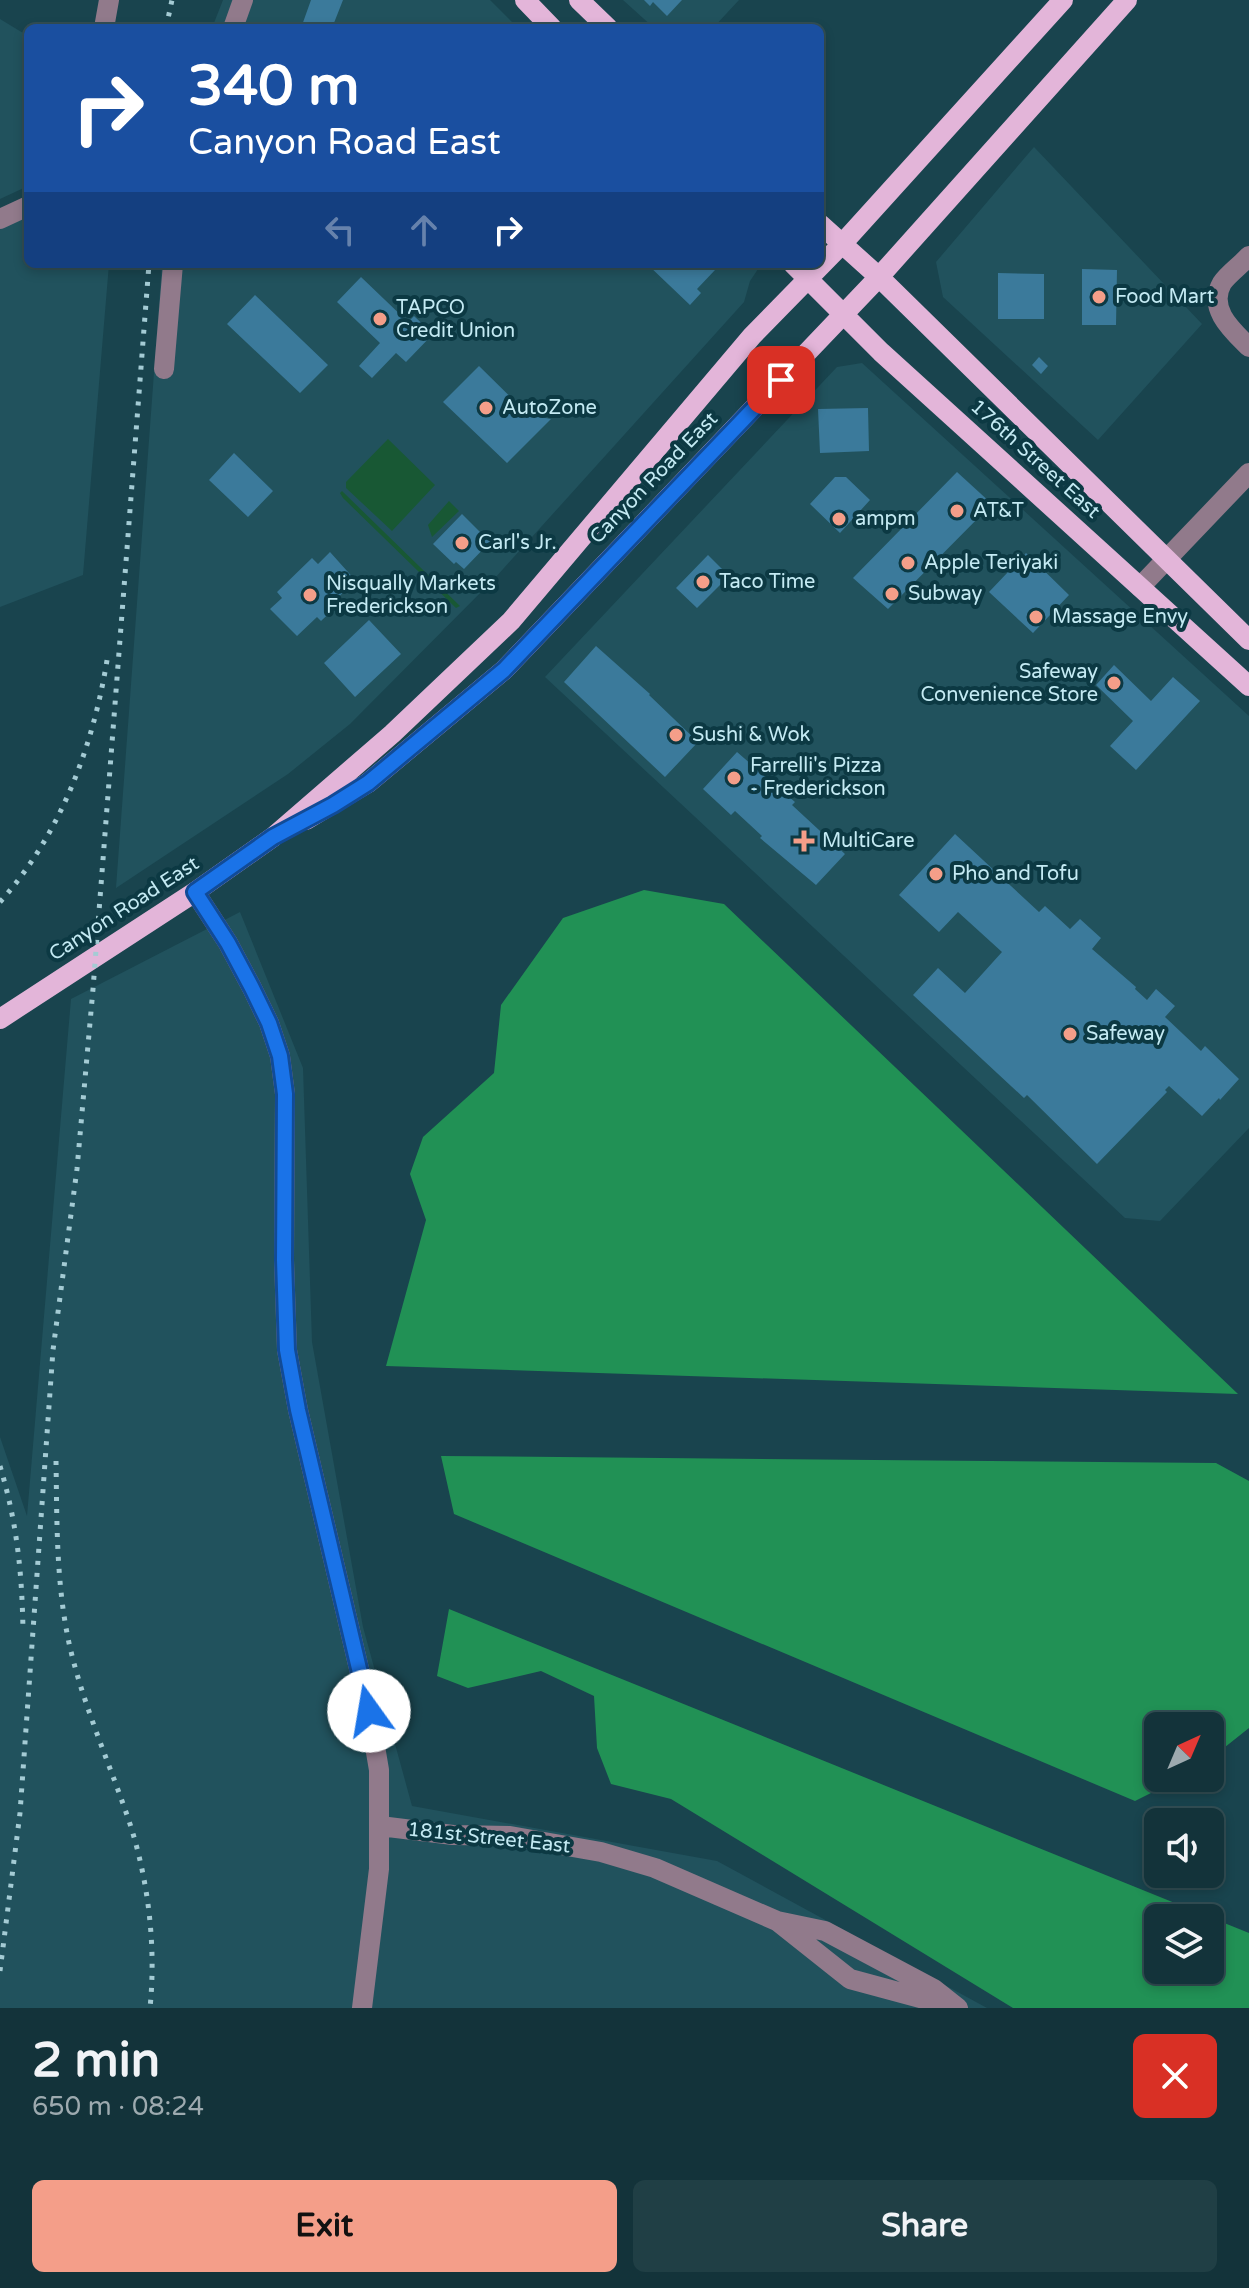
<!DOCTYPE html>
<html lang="en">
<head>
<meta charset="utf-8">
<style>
  body { margin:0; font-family:"Varela Round",sans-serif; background:#203f45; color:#f1f3f6; height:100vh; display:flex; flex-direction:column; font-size:30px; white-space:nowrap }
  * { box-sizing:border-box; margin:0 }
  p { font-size:26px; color:#9daaaf }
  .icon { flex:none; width:44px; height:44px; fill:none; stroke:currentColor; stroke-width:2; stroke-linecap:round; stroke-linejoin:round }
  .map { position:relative; height:2008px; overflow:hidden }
  .details { display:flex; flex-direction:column; background:#13333a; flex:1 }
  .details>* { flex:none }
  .hud { position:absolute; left:24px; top:24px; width:800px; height:244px; border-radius:12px; box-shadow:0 4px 12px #0003,0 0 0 2px #324e54; background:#1a4fa0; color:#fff; overflow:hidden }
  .needle { width:52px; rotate:44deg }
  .buttons { position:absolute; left:1144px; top:1712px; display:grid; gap:16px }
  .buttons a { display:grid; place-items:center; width:80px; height:80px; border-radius:12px; background:#13333a; box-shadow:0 4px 12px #0003,0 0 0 2px #324e54; font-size:40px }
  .pin { position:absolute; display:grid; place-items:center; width:68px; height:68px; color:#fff; margin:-34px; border-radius:16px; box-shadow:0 4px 12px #0006 }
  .me { position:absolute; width:88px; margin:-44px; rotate:347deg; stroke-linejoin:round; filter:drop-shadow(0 0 6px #0008) }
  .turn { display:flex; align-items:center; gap:28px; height:168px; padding:0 32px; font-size:36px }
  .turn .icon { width:104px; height:104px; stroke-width:2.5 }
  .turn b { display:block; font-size:56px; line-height:68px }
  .lanes { display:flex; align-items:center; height:76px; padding:0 32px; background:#0003; justify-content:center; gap:40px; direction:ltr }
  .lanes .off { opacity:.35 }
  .round { display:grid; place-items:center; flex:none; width:84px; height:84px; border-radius:12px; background:#203f45 }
  .summary { display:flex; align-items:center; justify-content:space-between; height:136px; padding:0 32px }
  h1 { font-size:48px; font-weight:700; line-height:60px }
  .button { display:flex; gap:16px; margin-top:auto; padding:16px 32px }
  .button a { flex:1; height:92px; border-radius:12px; background:#f49e89; color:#111; font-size:32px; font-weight:700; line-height:92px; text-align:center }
  .button a+a { background:#203f45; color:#f1f3f6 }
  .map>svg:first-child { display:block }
  .built { fill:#21525d }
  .green { fill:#185834 }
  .forest { fill:#219155; fill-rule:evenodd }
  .building { fill:#3b7a9b }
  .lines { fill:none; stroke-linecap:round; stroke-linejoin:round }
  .minor { stroke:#917a8b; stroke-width:20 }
  .major { stroke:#e3b5d9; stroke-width:20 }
  .rail { stroke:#a4cbd4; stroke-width:5; stroke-dasharray:4 8; stroke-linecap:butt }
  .route-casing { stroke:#114b97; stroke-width:20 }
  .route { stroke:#1a73e8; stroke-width:14 }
  .poi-dot { fill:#f49e89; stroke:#0c3943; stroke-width:3 }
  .labels { text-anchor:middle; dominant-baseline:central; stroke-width:8; stroke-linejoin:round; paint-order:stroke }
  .poi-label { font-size:20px; fill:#c4eaf3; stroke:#0c3943; text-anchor:start }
  .street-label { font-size:20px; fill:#c4eaf3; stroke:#0c3943 }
</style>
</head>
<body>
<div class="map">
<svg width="1249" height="2008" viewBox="0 0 1249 2008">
  <rect width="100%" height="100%" fill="#19444e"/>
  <path class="built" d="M223 0H490L518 28H212Z
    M623 0H739L713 28H654Z
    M0 19 28 36V186L0 199Z
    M1034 147 1202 324 1098 440 943 297 936 262Z
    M28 214V264H109L83 575 0 607V228Z
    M162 264H754L758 269 750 281 744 302 495 578 350 724 288 774 116 888Z
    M862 363 1249 716V1128L1160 1221 1125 1218 545 677 837 367Z
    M240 912 303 1068 312 1342 363 1627 412 1806 717 1861 987 2008H0V1437L27 1516 71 999Z"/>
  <path class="green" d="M388 439 435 485 392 531 346 488V482Z
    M342 491 460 606 456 608 343 498 340 493Z
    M449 501 459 511 432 537 428 525Z"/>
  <path class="forest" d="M644 890 724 904 1238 1394 386 1366 426 1220 410 1174 423 1137 494 1073 501 1005 563 918Z
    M441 1456 1216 1463 1249 1481V1728L1210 1759V1726H1158V1778H1181L1135 1801 454 1514Z
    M449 1609 1249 1933V2008H1013L671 1799 611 1784 597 1748 594 1696 541 1671 468 1688 437 1676ZM1158 1918H1210V1970H1158Z"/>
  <path class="building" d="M311 0H343L332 28H301Z
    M644 0H682L667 16 653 2 650 6Z
    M647 264H716L715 270 697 289 701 293 690 305Z
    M1082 269 1117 270 1116 325H1082Z
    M998 273 1044 274V319H998Z
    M361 277 408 322 414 316 433 334 406 362 396 353 372 378 359 366 380 343 337 302Z
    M255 295 328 365 300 393 227 324Z
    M1039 357 1048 366 1041 374 1032 365Z
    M479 366 529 415 551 419 507 463 443 402Z
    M868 408 869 451 820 453 818 409Z
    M234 453 273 491 248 517 209 480Z
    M957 472 992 504 888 609 853 578Z
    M835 477H846L870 500 840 533 810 504Z
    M462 514 490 542 464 569 456 562 454 564 433 544Z
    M330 552 356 581 336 599 339 604 321 621 317 617 297 636 270 609 282 598 277 592 312 558 318 564Z
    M1026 553 1069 595 1033 633 989 592Z
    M708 555 729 576 697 608 676 588Z
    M369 620 401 654 355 697 324 663Z
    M596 646 650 694 649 695 698 742 665 777 564 682Z
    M1114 665 1151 701 1173 677 1200 701 1136 770 1110 746 1133 721 1096 685Z
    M737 752 795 802 792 805 845 854 816 885 760 838 762 836 735 811 731 815 703 789Z
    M955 834 1039 912 1045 906 1070 929 1080 919 1101 938 1092 949 1136 987 1135 989 1147 1000 1156 989 1175 1006 1165 1017 1201 1051 1205 1046 1239 1079 1220 1100 1219 1098 1202 1116 1169 1086 1165 1090 1167 1092 1097 1164 1027 1095 1024 1098 913 995 938 968 965 993 1002 952 958 912 939 932 899 895Z"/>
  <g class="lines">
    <path class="minor" d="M104 28 109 0
      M233 28 243 0
      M0 219 28 206
      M1249 256C1241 265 1228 274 1222 283 1207 309 1233 331 1249 347
      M164 369 173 264
      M1140 587 1249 473
      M195 892 228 943 252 988 269 1023 280 1056 285 1094 284 1260 287 1350 298 1410 369 1711 379 1770V1869L362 2008
      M380 1826 453 1835 510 1836 601 1852 655 1868 777 1921
      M957 2008 850 1979 777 1921 825 1931 934 1989 958 2008"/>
    <path class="major" d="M525 0 552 28
      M579 0 608 28
      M820 224 879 277 1249 640
      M793 264 881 352 1249 686
      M306 820 368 783 504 670 879 277 1127 0
      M0 1019 195 892 273 837 392 734 511 621 752 336 842 244 1063 0"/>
    <path class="rail" d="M166 28 172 0
      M0 902C61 834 94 745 108 654
      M56 1461C57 1522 56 1582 69 1643 83 1706 111 1766 131 1827 149 1885 156 1948 150 2008
      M0 1466C17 1523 22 1572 23 1631
      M0 1971 20 1813 53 1350 77 1169 93 989 149 264"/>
  </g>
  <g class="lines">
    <defs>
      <path id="route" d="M369 1711 298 1410 287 1350 284 1260 285 1094 280 1056 269 1023 252 988 228 943 195 892 273 837 333 805 368 783 504 670 781 380"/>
    </defs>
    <use href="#route" class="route-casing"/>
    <use href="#route" class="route"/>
  </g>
  <g class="poi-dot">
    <circle cx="1099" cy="297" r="8"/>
    <circle cx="380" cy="319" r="8"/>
    <circle cx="486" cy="408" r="8"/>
    <circle cx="957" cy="511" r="8"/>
    <circle cx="839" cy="519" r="8"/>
    <circle cx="462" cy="543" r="8"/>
    <circle cx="908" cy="563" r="8"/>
    <circle cx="703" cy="582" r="8"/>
    <circle cx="892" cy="594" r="8"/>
    <circle cx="310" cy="595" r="8"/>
    <circle cx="1036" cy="617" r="8"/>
    <circle cx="1114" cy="683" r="8"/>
    <circle cx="676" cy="735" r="8"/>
    <circle cx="734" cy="778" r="8"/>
    <path d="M800 829h8v8h8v8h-8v8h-8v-8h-8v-8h8z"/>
    <circle cx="936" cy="874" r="8"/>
    <circle cx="1070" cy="1034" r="8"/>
  </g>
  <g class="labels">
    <g class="poi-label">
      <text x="1115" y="297">Food Mart</text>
      <text x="396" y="308">TAPCO<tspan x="396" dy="23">Credit Union</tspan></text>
      <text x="502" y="408">AutoZone</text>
      <text x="973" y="511">AT&amp;T</text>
      <text x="855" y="519">ampm</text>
      <text x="478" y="543">Carl's Jr.</text>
      <text x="924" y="563">Apple Teriyaki</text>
      <text x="719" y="582">Taco Time</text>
      <text x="326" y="584">Nisqually Markets<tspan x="326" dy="23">Frederickson</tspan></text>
      <text x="908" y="594">Subway</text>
      <text x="1052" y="617">Massage Envy</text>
      <text x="1098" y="672" text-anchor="end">Safeway<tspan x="1098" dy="23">Convenience Store</tspan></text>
      <text x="692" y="735">Sushi &amp; Wok</text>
      <text x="750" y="766">Farrelli's Pizza<tspan x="750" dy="23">- Frederickson</tspan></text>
      <text x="822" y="841">MultiCare</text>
      <text x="952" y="874">Pho and Tofu</text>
      <text x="1086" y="1034">Safeway</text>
    </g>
    <g class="street-label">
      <text transform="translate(1035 459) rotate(42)">176th Street East</text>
      <text transform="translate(654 478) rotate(-46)">Canyon Road East</text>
      <text transform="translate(124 909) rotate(-33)">Canyon Road East</text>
      <text transform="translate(489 1838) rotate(6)">181st Street East</text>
    </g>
  </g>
</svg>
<div class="buttons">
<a><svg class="needle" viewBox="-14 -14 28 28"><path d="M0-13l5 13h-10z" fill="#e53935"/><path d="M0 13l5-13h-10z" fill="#9daaaf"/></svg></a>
<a><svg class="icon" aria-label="sound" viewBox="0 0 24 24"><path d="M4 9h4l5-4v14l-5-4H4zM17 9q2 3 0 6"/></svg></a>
<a><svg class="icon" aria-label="layers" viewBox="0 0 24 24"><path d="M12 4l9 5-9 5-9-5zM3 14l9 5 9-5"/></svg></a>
</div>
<div class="pin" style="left:781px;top:380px;background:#d93025"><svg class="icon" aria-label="arrive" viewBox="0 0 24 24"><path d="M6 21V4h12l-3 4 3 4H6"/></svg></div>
<svg class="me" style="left:369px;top:1711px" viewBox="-20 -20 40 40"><circle r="19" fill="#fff"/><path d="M0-13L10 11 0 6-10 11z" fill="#1a73e8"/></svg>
<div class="hud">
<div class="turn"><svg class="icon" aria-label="right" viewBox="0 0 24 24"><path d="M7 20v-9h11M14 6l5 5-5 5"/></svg><div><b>340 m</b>Canyon Road East</div></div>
<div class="lanes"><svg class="icon off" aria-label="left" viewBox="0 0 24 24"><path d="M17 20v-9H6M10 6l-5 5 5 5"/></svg><svg class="icon off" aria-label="ahead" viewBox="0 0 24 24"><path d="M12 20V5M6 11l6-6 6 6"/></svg><svg class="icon" aria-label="right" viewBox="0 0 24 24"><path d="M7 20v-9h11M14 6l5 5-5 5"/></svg></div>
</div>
</div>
<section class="details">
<div class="summary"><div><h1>2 min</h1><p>650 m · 08:24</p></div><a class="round" style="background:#d93025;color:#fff"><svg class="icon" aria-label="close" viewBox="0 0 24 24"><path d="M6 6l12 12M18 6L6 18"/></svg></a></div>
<div class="button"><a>Exit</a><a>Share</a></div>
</section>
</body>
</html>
